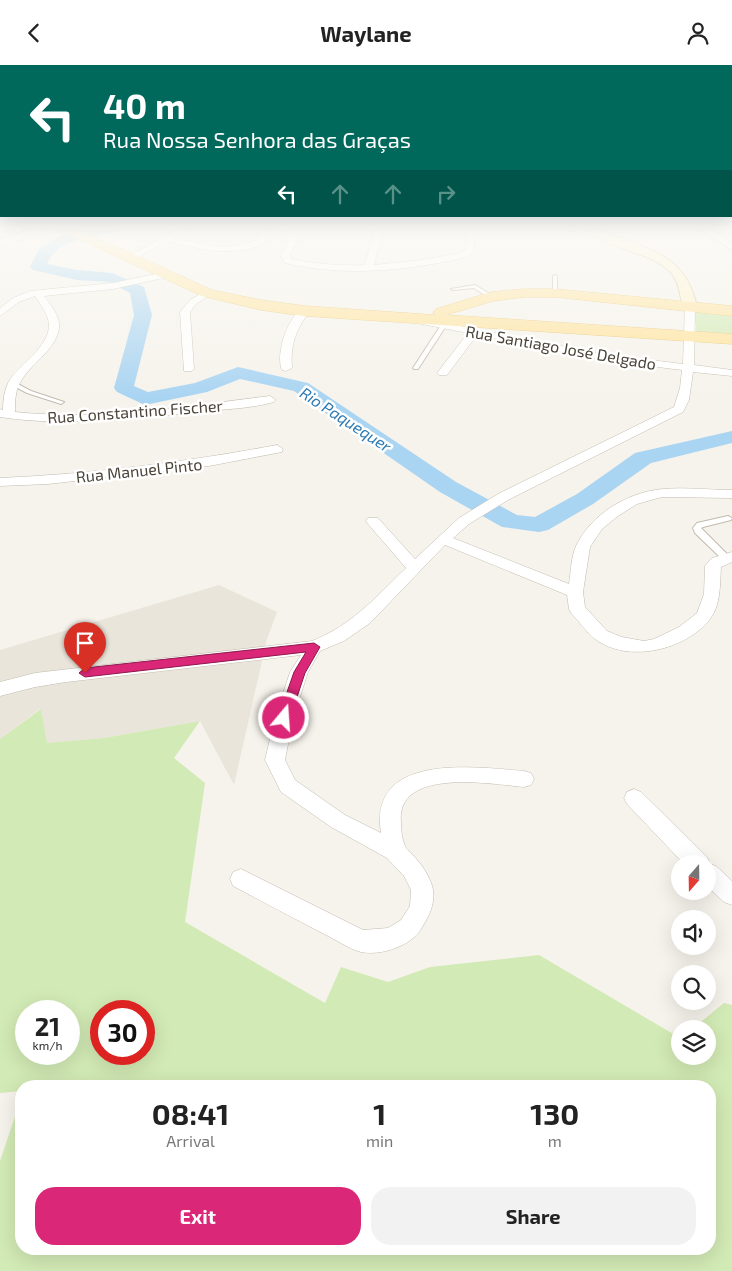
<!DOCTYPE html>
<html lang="en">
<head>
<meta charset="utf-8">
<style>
  body { margin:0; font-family:"Exo 2",sans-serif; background:#f2f2f2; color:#222; height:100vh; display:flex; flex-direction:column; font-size:19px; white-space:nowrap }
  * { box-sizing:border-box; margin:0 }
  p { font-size:16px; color:#767676 }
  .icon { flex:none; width:28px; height:28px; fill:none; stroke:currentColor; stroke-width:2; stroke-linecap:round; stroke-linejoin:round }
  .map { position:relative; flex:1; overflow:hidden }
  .drawer { position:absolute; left:15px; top:1015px; width:701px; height:175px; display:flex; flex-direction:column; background:#fff; border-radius:20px; box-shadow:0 5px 20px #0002 }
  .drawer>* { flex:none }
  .top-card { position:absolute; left:0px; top:0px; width:732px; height:152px; box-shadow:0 5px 20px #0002; background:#00695c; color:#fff; overflow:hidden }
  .needle { width:32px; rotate:200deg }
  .buttons { position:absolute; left:671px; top:790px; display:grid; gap:10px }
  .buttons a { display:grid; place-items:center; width:45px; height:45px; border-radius:50%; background:#fff; box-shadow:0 5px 20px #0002; font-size:25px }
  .speed { position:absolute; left:15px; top:935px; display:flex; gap:10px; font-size:25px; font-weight:700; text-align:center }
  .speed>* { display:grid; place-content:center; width:65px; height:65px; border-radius:50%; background:#fff; box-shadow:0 5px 20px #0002; line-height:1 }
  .speed small { font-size:12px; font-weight:400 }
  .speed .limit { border:8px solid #d22; background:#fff; color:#111 }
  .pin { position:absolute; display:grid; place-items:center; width:42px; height:42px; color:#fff; margin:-51px -21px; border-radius:50% 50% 50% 0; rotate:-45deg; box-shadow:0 0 5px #0007 }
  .pin .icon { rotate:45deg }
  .me { position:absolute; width:55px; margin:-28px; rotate:18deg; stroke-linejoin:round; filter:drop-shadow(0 0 4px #0008) }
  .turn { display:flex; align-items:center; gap:18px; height:105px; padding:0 20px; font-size:22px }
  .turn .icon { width:65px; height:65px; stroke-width:2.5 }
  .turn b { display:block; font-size:35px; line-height:42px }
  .lanes { display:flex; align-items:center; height:48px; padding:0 20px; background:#0003; justify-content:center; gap:25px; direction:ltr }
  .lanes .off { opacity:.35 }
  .eta { display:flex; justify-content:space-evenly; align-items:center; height:85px; text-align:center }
  .eta b { font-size:30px; font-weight:700; line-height:35px }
  .button { display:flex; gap:10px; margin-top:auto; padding:10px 20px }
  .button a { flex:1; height:58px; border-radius:20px; background:#db2777; color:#fff; font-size:20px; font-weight:700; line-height:58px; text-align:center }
  .button a+a { background:#f2f2f2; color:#222 }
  header { display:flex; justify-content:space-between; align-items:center; height:65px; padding:0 20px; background:#fff; font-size:22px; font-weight:700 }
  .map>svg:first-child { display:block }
  .residential { fill:#eae5da }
  .green { fill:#d2eab5; fill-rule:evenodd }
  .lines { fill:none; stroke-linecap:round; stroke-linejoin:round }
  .river { fill:#a9d4f2; fill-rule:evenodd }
  .service-casing { stroke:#c2bbae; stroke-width:2 }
  .minor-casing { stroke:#c2bbae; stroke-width:1 }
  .secondary-casing { stroke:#d6c79b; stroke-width:2 }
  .primary-casing { stroke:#e6c16a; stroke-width:1 }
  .service { fill:#fff; fill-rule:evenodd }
  .minor { fill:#fff; fill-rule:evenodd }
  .secondary { fill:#fff3cd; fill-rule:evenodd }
  .primary { fill:#ffe39c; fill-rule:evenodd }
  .route { fill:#db2777; stroke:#8e194d }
  .labels { text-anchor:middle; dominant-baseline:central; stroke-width:5; stroke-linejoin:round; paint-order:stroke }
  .far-street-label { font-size:16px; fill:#4b4439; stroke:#fff }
  .far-water-label { font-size:16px; font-style:italic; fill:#2e7ab2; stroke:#fff }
</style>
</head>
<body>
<header><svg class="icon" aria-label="back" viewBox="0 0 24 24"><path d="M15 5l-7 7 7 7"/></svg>Waylane<svg class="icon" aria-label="person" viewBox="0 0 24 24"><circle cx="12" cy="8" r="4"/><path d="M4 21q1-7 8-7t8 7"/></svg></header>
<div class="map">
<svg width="732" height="1206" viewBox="0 0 732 1206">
  <rect width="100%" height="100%" fill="#f6f3ec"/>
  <path class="residential" d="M219 520 277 547 267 574 234 720 200 656 104 673 47 679 40 644 0 674V585Z"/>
  <path class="green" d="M693 243 732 248V271L697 269Z
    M41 644 47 678 104 673 200 656 174 693 205 718 185 857 325 938 341 902 388 917 430 902 539 890 680 973V991H708V964H692L724 938 732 940V1206H0V1096L21 1034V1184H710V1021H21V1026L0 1028V674ZM26 946H69V989H26ZM101 946H144V989H101Z"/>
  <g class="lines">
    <path class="river" d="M88 164H115L113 167C89 173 57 174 47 199L77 205 112 208 144 222 152 250 134 321 148 327 195 318 238 302 308 318 456 417 517 450 535 452 577 429 635 388 732 366V378L651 398 593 439 548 465 539 467 502 462 440 427 294 326 240 314 207 327 145 340 117 327 114 323 134 250 130 228 109 217 77 215 33 205 30 202 39 184 61 170Z"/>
    <defs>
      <path id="service" d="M555 210 557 211V228L555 229 553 228V211Z
        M475 220 493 231V233H489L474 223 453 225 451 224Z
        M441 260 446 261 418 304H414L413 303Z
        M14 317 31 326 64 337 61 339 27 328 12 320V318Z
        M728 451 732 453 731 455 703 462 701 463 728 490 729 492 728 494H722L695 468 693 463 697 458Z"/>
      <path id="minor" d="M33 164H44L21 175 0 180V174Z
        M178 164H188L174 173C201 179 229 187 256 175L259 164H267V170L263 179C231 193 200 184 167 176L133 195 126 193Z
        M287 164H295C299 175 296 181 289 190L291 194C316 199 340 201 365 200L375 164H383L374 200 421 195 461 188 466 184 468 165 478 164 475 168 474 185 467 192C408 206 344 212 285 198L281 190 288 178Z
        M563 164H581L605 170 601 172Z
        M699 164H709L732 178V185Z
        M165 207 168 208V212L113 224 44 231C49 238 58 248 59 258 61 282 31 298 21 316 15 325 15 337 15 347 99 356 186 341 270 331L276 335 274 337C250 344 223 344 198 347 133 354 65 362 0 352V344L3 345C3 336 4 327 8 318 18 299 50 283 49 259 48 249 40 239 35 231L19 237 0 251V243L13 233 30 226 113 218Z
        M207 225 212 228 210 230 196 239 190 247 194 304 192 306H184L180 247 190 235Z
        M690 239 695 242 694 300 732 305V311L693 307 689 335 683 347 508 435 469 459 453 473 569 519C571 507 571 492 576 481 591 449 628 427 663 424 685 422 709 425 732 425V433L662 432 637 439 618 451 602 464 590 482 583 527 585 542 607 566 622 572 644 576 654 574 679 562 697 548 704 529 705 501 712 493 732 487V497L721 502C720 518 721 540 710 554 686 585 628 599 595 574 586 567 579 556 571 548L569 544 567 530 445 480 370 558 344 576 320 586 308 607 293 653 285 695 295 715 345 750 381 768C368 687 474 702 524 706L531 708 534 714 531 720 524 722C491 719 395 702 401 758 401 765 402 774 405 781 407 786 414 790 417 795 423 801 432 816 433 825 435 840 429 851 421 864 411 881 381 891 361 887 349 884 335 874 324 869 294 853 263 837 233 821L230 814 233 807 241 804 363 865 388 863 401 855 410 841 411 825 404 811 387 793 331 762 281 727 265 695 275 653 290 607 301 590 66 617 35 622 0 631V617L35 608 312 576C352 560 375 533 406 503L368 459 366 456 368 453H378L415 494 459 453 498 429 674 342 680 323 682 305 602 295 477 270 447 310H439L437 308 468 268 406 256V252L410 251 602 289 683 299 685 242Z
        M305 243 310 246C296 264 290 280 292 303L286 306 282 305C275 290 288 248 305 243Z
        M277 380 283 384 282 387 209 401 48 419 0 421V413C93 409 186 397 277 380Z
        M634 724 641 727 707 792 710 799 716 801 732 816V840L724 837 708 822V799H684L627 739 624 733 627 727Z"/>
      <path id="secondary" d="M591 164C605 164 606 169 619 173 660 187 687 196 697 242L695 245H685C679 234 681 220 672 209 651 184 608 188 591 164Z"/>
      <path id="primary" d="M62 164H78L212 225 261 235 305 241 435 250 433 247 436 244 491 227 524 224H555L732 241V251L555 232H524L493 236 446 250 732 269V279L305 251 261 245 202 231 63 167Z"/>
    </defs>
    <use href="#service" class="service-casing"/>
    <use href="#minor" class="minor-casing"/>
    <use href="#secondary" class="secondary-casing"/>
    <use href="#primary" class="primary-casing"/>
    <use href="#service" class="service"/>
    <use href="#minor" class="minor"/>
    <use href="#secondary" class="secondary"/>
    <use href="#primary" class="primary"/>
  </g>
  <linearGradient id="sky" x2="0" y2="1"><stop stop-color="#8fc1ec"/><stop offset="0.49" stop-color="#fbfaf6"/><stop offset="1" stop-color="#fbfaf6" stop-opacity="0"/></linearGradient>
  <rect width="732" height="333" fill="url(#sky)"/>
  <path class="route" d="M314 578 320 582 305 608 290 653 288 657H280L278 653 294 607 306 587 85 612 79 608 85 603Z"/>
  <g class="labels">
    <g class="far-street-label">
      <text transform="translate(561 282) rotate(10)">Rua Santiago José Delgado</text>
      <text transform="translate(135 346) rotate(-4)">Rua Constantino Fischer</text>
      <text transform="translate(139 405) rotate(-6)">Rua Manuel Pinto</text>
    </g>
    <g class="far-water-label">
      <text transform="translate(346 354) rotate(33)">Rio Paquequer</text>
    </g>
  </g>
</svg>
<div class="buttons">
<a><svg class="needle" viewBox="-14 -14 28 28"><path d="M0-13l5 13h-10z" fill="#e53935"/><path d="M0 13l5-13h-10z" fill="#767676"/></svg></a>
<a><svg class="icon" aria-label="sound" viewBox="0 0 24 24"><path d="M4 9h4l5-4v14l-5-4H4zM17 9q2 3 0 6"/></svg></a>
<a><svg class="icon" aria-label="search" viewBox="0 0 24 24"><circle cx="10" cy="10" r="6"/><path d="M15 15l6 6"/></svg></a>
<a><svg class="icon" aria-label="layers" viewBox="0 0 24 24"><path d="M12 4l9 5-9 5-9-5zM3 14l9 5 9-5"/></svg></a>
</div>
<div class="speed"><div>21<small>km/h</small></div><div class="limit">30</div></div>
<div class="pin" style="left:85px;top:608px;background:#d93025"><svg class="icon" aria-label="arrive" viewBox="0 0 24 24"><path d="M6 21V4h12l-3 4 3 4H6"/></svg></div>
<svg class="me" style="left:284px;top:653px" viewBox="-20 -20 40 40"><circle r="17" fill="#db2777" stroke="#fff" stroke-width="3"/><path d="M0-11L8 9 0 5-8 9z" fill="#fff"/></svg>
<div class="top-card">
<div class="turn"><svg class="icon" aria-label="left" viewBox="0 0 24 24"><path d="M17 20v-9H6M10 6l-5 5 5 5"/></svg><div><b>40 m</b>Rua Nossa Senhora das Graças</div></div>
<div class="lanes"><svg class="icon" aria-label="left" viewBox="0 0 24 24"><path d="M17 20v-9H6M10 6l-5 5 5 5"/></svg><svg class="icon off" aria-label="ahead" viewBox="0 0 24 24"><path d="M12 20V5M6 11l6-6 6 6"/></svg><svg class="icon off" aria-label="ahead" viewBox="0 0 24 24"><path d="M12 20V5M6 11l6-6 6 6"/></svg><svg class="icon off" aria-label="right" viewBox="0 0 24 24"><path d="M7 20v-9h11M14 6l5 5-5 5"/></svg></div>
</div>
<section class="drawer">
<div class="eta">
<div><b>08:41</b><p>Arrival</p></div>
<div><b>1</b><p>min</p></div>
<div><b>130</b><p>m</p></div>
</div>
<div class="button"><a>Exit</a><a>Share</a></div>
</section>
</div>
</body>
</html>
